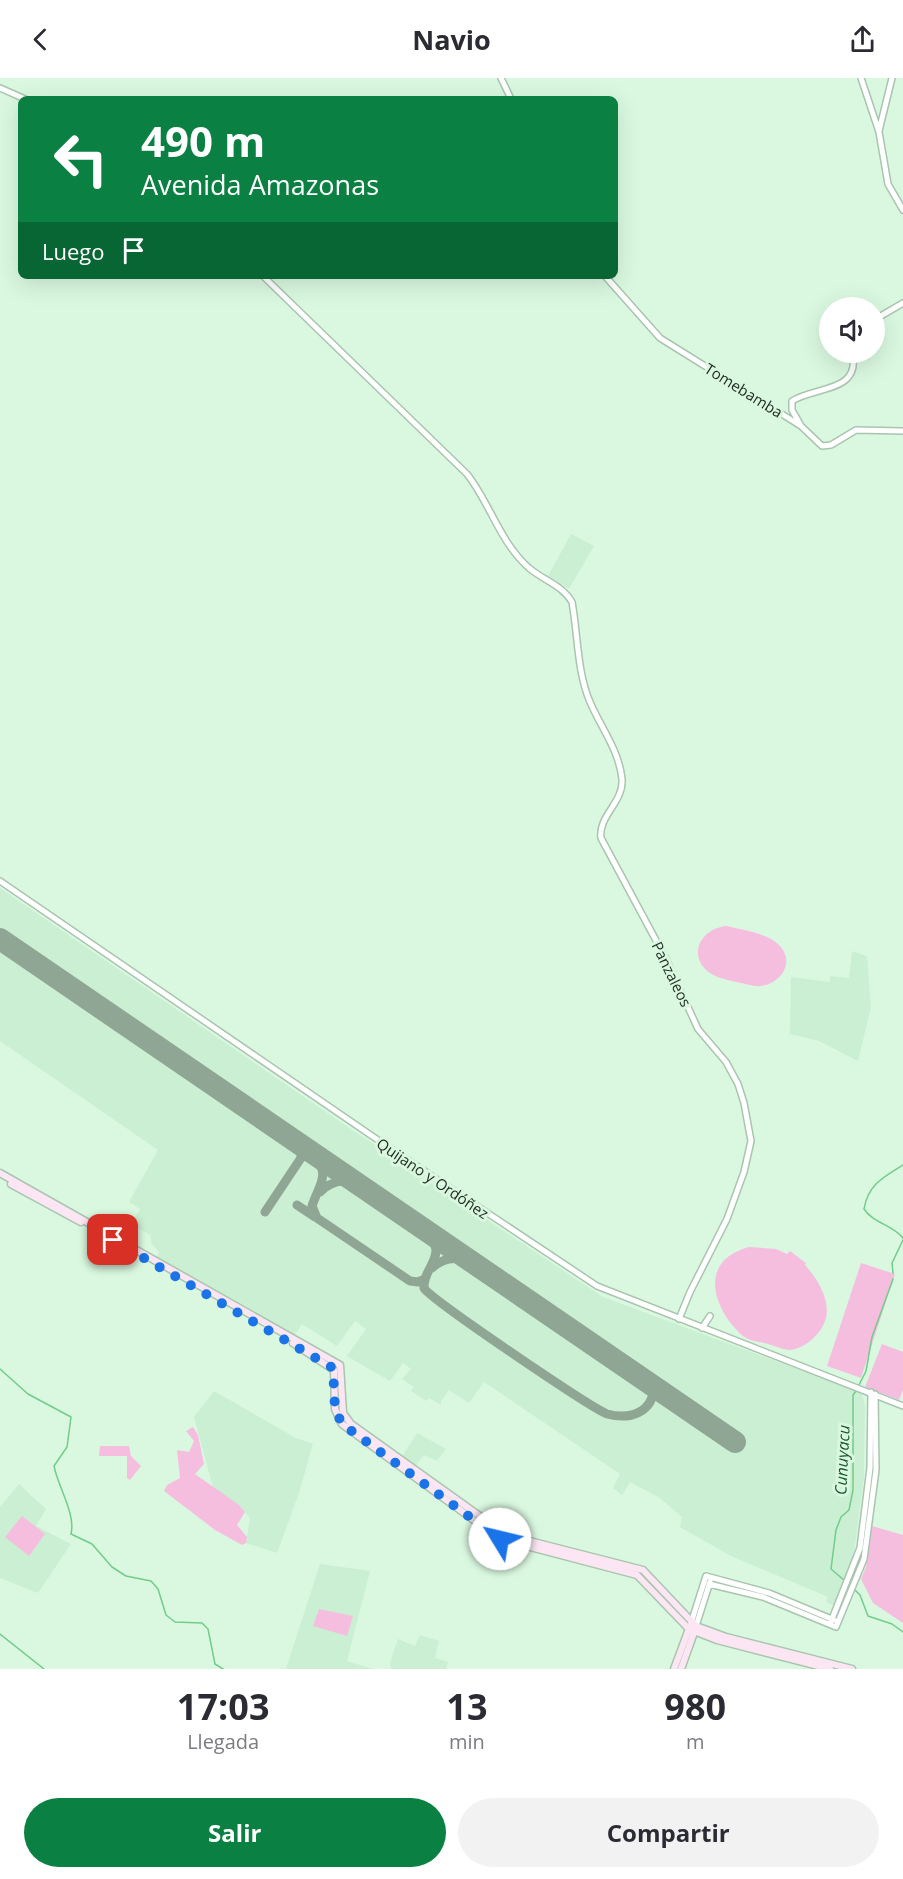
<!DOCTYPE html>
<html lang="es">
<head>
<meta charset="utf-8">
<style>
  body { margin:0; font-family:"Open Sans",sans-serif; background:#f2f2f3; color:#2b2b33; height:100vh; display:flex; flex-direction:column; font-size:22px; white-space:nowrap }
  * { box-sizing:border-box; margin:0 }
  p { font-size:20px; color:#7c7c81 }
  .icon { flex:none; width:33px; height:33px; fill:none; stroke:currentColor; stroke-width:2; stroke-linecap:round; stroke-linejoin:round }
  .map { position:relative; height:1591px; overflow:hidden }
  .panel { display:flex; flex-direction:column; background:#fff; flex:1 }
  .panel>* { flex:none }
  .banner { position:absolute; left:18px; top:18px; width:600px; height:183px; border-radius:9px; box-shadow:0 6px 24px #0002; background:#0b8043; color:#fff; overflow:hidden }
  .buttons { position:absolute; left:819px; top:219px; display:grid; gap:12px }
  .buttons a { display:grid; place-items:center; width:66px; height:66px; border-radius:50%; background:#fff; box-shadow:0 6px 24px #0002; font-size:30px }
  .pin { position:absolute; display:grid; place-items:center; width:51px; height:51px; color:#fff; margin:-26px; border-radius:12px; box-shadow:0 3px 9px #0006 }
  .me { position:absolute; width:66px; margin:-33px; rotate:306deg; stroke-linejoin:round; filter:drop-shadow(0 0 4px #0008) }
  .turn { display:flex; align-items:center; gap:21px; height:126px; padding:0 24px; font-size:27px }
  .turn .icon { width:78px; height:78px; stroke-width:2.5 }
  .turn b { display:block; font-size:42px; line-height:51px }
  .then { display:flex; align-items:center; height:57px; padding:0 24px; background:#0003; gap:12px; font-size:22px }
  .eta { display:flex; justify-content:space-evenly; align-items:center; height:102px; text-align:center }
  .eta b { font-size:36px; font-weight:700; line-height:42px }
  .cta { display:flex; gap:12px; margin-top:auto; padding:12px 24px }
  .cta a { flex:1; height:69px; border-radius:36px; background:#0b8043; color:#fff; font-size:24px; font-weight:700; line-height:69px; text-align:center }
  .cta a+a { background:#f2f2f3; color:#2b2b33 }
  header { display:flex; justify-content:space-between; align-items:center; height:78px; padding:0 24px; background:#fff; font-size:27px; font-weight:700 }
  .map>svg:first-child { display:block }
  .built { fill:#cbefd2 }
  .green { fill:#f5bedf }
  .lines { fill:none; stroke-linecap:round; stroke-linejoin:round }
  .stream { stroke:#72cc8a; stroke-width:1.5 }
  .taxiway { stroke:#8fa694; stroke-width:9 }
  .runway { stroke:#8fa694; stroke-width:22 }
  .tertiary-casing { stroke:#a9c5af; stroke-width:8 }
  .secondary-casing { stroke:#a9c5af; stroke-width:9 }
  .tertiary { stroke:#fff; stroke-width:5 }
  .secondary { stroke:#fce6f4; stroke-width:6 }
  .route { stroke:#1a73e8; stroke-width:10; stroke-dasharray:0 18 }
  .labels { text-anchor:middle; dominant-baseline:central; stroke-width:6; stroke-linejoin:round; paint-order:stroke }
  .street-label { font-size:15px; fill:#1f2a21; stroke:#daf8e0 }
  .water-label { font-size:16px; font-style:italic; fill:#16572c; stroke:#daf8e0 }
</style>
</head>
<body>
<header><svg class="icon" aria-label="back" viewBox="0 0 24 24"><path d="M15 5l-7 7 7 7"/></svg>Navio<svg class="icon" aria-label="share" viewBox="0 0 24 24"><path d="M12 15V3M7 8l5-5 5 5M5 13v7h14v-7"/></svg></header>
<div class="map">
<svg width="903" height="1591" viewBox="0 0 903 1591">
  <rect width="100%" height="100%" fill="#daf8e0"/>
  <path class="built" d="M571 456 594 468 569 511 548 498Z
    M0 810 339 1043 603 1219 862 1315 865 1327 864 1399 852 1490 836 1529 826 1524 828 1519 731 1478 680 1449 682 1439 660 1420 630 1404 622 1417 613 1410 620 1396 484 1304 469 1325 449 1312 441 1323V1327L429 1320 426 1323 411 1313 414 1309 402 1301 411 1291 403 1285 390 1303 347 1278 366 1251 355 1243 337 1268 302 1246 294 1258 156 1180 159 1174 152 1166 150 1157 131 1146 140 1131 129 1124 158 1072 0 963Z
    M852 873 867 878 871 929 858 983 819 963 790 956 791 899 830 904V898L849 900Z
    M214 1313 296 1360 313 1366 299 1415 277 1475 246 1465 250 1440 239 1427 213 1410 194 1339Z
    M417 1355 446 1371 437 1383 424 1377 415 1389 402 1379Z
    M19 1406 46 1431 36 1448 71 1466 38 1515 0 1500V1429Z
    M320 1486 370 1493 347 1583 373 1591H286Z
    M420 1557 439 1563 435 1580 448 1584 446 1591H391L390 1584 398 1561 415 1568Z"/>
  <path class="green" d="M727 848C742 852 768 855 779 867 799 887 774 914 750 907 738 904 721 902 710 895 686 878 701 850 727 848Z
    M749 1169 776 1171 787 1176 790 1173 806 1185 805 1187C817 1200 832 1223 825 1243 820 1258 802 1272 789 1272 780 1271 769 1265 759 1264 754 1263 749 1262 743 1258 714 1233 696 1183 749 1169Z
    M861 1185 895 1196 861 1300 827 1288Z
    M882 1266 903 1274V1312L899 1322 865 1309Z
    M193 1349 198 1357 204 1386 195 1396 239 1427 245 1434 237 1447 247 1459 246 1465 242 1467 215 1452 164 1413 167 1407 180 1400 177 1372 189 1374 194 1363 186 1353Z
    M100 1368H129L131 1378 141 1388 130 1402 127 1400V1378H99Z
    M22 1438 45 1456 29 1478 5 1459Z
    M872 1448 903 1457V1545L873 1525 861 1501 866 1489Z
    M319 1531 353 1538 347 1558 313 1548Z"/>
  <g class="lines">
    <path class="stream" d="M903 1087C883 1099 868 1107 864 1131 874 1146 892 1146 903 1160
      M893 1195 892 1185 903 1162
      M0 1291 28 1316 71 1339 67 1369 54 1388C58 1409 76 1436 71 1456L92 1466 112 1489 126 1498 151 1503 158 1511 166 1537 175 1544 202 1545 208 1551 215 1586 223 1591
      M859 1307 866 1293 872 1259 893 1201
      M845 1503 831 1491 836 1452 841 1439 849 1432 853 1412V1317L856 1313
      M849 1506 860 1517 868 1538 892 1546 903 1554
      M0 1556 44 1591"/>
    <path class="taxiway" d="M295 1063 301 1070V1080
      M311 1074C332 1097 320 1104 312 1128L317 1140 410 1203 418 1204 425 1201
      M320 1114C332 1102 347 1100 362 1108
      M297 1127 315 1139
      M265 1134 301 1080 306 1077 317 1079
      M420 1148C454 1177 423 1186 424 1210 430 1221 587 1327 607 1336 630 1342 653 1335 654 1308
      M432 1190C446 1177 461 1178 477 1187"/>
    <path class="runway" d="M0 861 735 1364"/>
    <defs>
      <path id="tertiary" d="M501 0 511 21
        M861 0 879 54 888 106 903 132
        M0 10 25 21
        M879 53 892 0
        M263 198 467 396C490 425 499 463 529 490 543 502 562 507 572 524 578 557 577 594 590 624 601 650 619 672 622 701 624 724 598 738 601 760L666 881 698 951 726 984 738 1006 744 1025 751 1063 744 1094 727 1141 690 1214 679 1241
        M605 198 660 260 801 348 822 368 831 367 856 352 903 353
        M874 242 903 225
        M800 346 792 332V323C815 308 862 315 852 274
        M0 803 375 1060 597 1208 903 1328
        M702 1250 710 1238
        M709 1506 763 1519 836 1549 864 1481 876 1392 875 1316
        M691 1545 706 1498 769 1515 834 1542
        M830 1546 860 1470 870 1390 871 1314
        M696 1548 710 1504"/>
      <path id="secondary" d="M0 1095 340 1287 343 1335 351 1346 502 1454 510 1458 643 1492 696 1548 726 1559 852 1591
        M11 1106 81 1144
        M293 1265 334 1292 335 1331 342 1346 500 1461 637 1497 689 1551 717 1562 830 1591
        M674 1591 690 1548
        M681 1591 695 1552"/>
    </defs>
    <use href="#tertiary" class="tertiary-casing"/>
    <use href="#secondary" class="secondary-casing"/>
    <use href="#tertiary" class="tertiary"/>
    <use href="#secondary" class="secondary"/>
  </g>
  <g class="lines">
    <path class="route" d="M113 1162 333 1290 335 1331 342 1346 500 1461"/>
  </g>
  <g class="labels">
    <g class="street-label">
      <text transform="translate(744 312) rotate(32)">Tomebamba</text>
      <text transform="translate(672 896) rotate(64)">Panzaleos</text>
      <text transform="translate(433 1100) rotate(34)">Quijano y Ordóñez</text>
    </g>
    <g class="water-label">
      <text transform="translate(842 1382) rotate(-87)">Cunuyacu</text>
    </g>
  </g>
</svg>
<div class="buttons">
<a><svg class="icon" aria-label="sound" viewBox="0 0 24 24"><path d="M4 9h4l5-4v14l-5-4H4zM17 9q2 3 0 6"/></svg></a>
</div>
<div class="pin" style="left:113px;top:1162px;background:#d93025"><svg class="icon" aria-label="arrive" viewBox="0 0 24 24"><path d="M6 21V4h12l-3 4 3 4H6"/></svg></div>
<svg class="me" style="left:500px;top:1461px" viewBox="-20 -20 40 40"><circle r="19" fill="#fff"/><path d="M0-13L10 11 0 6-10 11z" fill="#1a73e8"/></svg>
<div class="banner">
<div class="turn"><svg class="icon" aria-label="left" viewBox="0 0 24 24"><path d="M17 20v-9H6M10 6l-5 5 5 5"/></svg><div><b>490 m</b>Avenida Amazonas</div></div>
<div class="then">Luego<svg class="icon" aria-label="arrive" viewBox="0 0 24 24"><path d="M6 21V4h12l-3 4 3 4H6"/></svg></div>
</div>
</div>
<section class="panel">
<div class="eta">
<div><b>17:03</b><p>Llegada</p></div>
<div><b>13</b><p>min</p></div>
<div><b>980</b><p>m</p></div>
</div>
<div class="cta"><a>Salir</a><a>Compartir</a></div>
</section>
</body>
</html>
